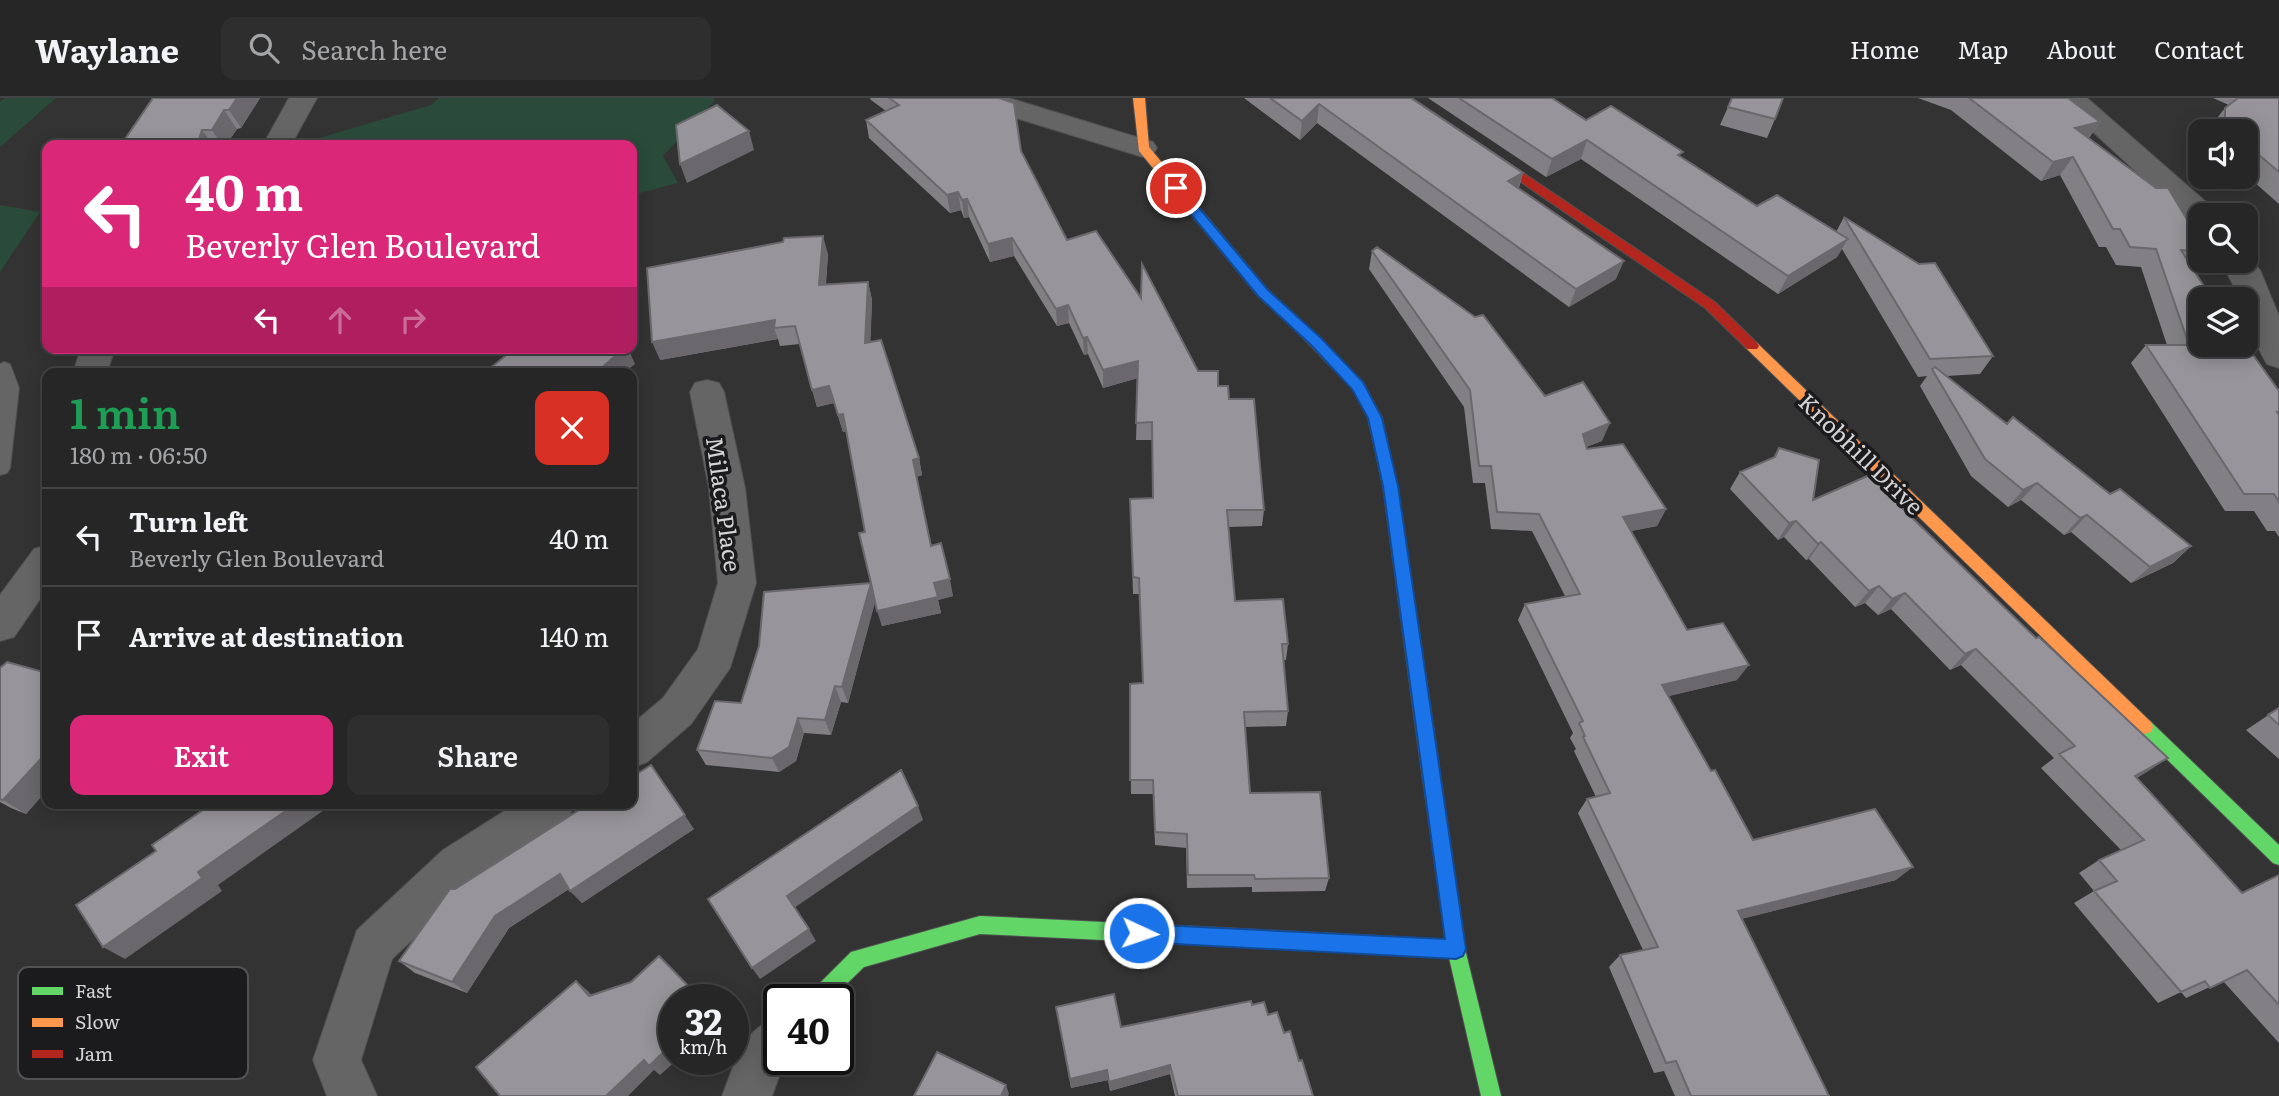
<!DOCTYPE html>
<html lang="en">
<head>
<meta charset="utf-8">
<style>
  body { margin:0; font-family:Literata,serif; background:#2e2e2f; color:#f1f3f6; height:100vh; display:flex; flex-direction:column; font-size:26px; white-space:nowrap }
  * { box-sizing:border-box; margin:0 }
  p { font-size:23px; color:#a4a5a7 }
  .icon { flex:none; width:38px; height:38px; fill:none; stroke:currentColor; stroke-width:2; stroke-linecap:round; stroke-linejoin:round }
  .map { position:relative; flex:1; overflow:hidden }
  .drawer { position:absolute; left:42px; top:270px; width:595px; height:441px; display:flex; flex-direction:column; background:#262627; border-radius:14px; box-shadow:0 4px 18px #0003,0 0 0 2px #424344 }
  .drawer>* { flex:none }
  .hud { position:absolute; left:42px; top:42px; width:595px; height:214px; border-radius:14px; box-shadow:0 4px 18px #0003,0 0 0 2px #424344; background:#db2777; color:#fff; overflow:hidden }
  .controls { position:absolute; left:2188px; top:21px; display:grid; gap:14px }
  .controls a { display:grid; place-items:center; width:70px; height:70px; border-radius:14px; background:#262627; box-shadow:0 4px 18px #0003,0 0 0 2px #424344; font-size:35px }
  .speed { position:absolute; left:658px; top:886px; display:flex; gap:14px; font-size:35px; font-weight:700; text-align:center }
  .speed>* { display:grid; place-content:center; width:91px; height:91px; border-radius:50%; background:#262627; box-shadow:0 4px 18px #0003,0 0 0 2px #424344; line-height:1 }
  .speed small { font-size:18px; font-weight:400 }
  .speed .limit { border:4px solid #111; border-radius:10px; background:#fff; color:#111 }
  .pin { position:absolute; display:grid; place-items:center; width:60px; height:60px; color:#fff; margin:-30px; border:4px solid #fff; border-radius:50%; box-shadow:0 2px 7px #0007 }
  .me { position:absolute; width:77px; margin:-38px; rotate:93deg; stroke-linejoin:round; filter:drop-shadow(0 0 5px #0008) }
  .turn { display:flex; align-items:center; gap:24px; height:147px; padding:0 28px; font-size:32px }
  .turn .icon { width:91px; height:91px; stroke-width:2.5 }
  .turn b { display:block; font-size:49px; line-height:60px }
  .lanes { display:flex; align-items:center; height:66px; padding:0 28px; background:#0003; justify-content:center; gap:35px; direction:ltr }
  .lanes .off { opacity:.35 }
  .round { display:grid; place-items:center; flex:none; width:74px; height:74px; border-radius:14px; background:#2e2e2f }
  .head { display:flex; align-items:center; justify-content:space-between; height:119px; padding:0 28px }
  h1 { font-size:42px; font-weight:600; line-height:52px; color:#1e9e55 }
  .button { display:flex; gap:14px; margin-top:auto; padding:14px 28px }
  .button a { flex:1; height:80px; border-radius:14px; background:#db2777; color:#fff; font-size:28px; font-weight:600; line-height:80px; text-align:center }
  .button a+a { background:#2e2e2f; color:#f1f3f6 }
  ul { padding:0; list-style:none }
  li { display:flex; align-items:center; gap:21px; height:98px; padding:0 28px; border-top:2px solid #424344 }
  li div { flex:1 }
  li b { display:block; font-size:26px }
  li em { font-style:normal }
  header { display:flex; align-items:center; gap:42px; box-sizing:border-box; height:98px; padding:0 35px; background:#262627; border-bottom:2px solid #424344 }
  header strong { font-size:33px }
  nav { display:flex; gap:38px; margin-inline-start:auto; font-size:24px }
  .search { width:490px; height:63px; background:#2e2e2f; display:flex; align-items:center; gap:18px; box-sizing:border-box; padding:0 24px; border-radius:14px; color:#a4a5a7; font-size:26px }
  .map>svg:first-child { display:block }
  .green { fill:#2a4b3a }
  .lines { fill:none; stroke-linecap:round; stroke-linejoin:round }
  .lane-casing { stroke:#505051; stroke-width:2 }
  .street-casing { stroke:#505051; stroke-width:2 }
  .fast-casing { stroke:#505051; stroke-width:2 }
  .slow-casing { stroke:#505051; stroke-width:2 }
  .jam-casing { stroke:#505051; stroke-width:2 }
  .lane { fill:#656566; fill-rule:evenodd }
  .street { fill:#656566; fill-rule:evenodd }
  .fast { fill:#63d668; fill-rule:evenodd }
  .slow { fill:#ff974d; fill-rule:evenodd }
  .jam { fill:#b3261e; fill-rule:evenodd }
  .wall { fill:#828085 }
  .shaded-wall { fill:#6a686c }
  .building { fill:#97959b; stroke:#6a686c; stroke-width:2 }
  .route { fill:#1a73e8; stroke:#114b97; stroke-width:2 }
  .labels { text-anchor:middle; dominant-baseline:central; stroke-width:7; stroke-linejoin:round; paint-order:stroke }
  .street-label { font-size:23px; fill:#d4d3d5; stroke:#1b1a1c }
  .key { fill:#1b1a1c; stroke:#525254; stroke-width:2 }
  .key-label { font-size:19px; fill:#d4d3d5 }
</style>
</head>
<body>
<header>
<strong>Waylane</strong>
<div class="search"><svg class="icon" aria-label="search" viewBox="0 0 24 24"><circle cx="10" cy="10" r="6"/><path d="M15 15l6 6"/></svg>Search here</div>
<nav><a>Home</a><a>Map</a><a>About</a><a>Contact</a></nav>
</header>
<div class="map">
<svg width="2279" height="998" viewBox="0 0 2279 998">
  <rect width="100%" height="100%" fill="#333334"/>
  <path class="green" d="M5 0H56L0 49V4Z
    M439 0H714V3L663 58 678 85 632 97V47H307L309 43 431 7Z
    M0 107 40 114 0 174Z"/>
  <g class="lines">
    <defs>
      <path id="lane" d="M4 264 10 266 19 290 10 370 7 375 0 377V266Z"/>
      <path id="street" d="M289 0H317L291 47H263Z
        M966 0H1009L1153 44 1157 50 1153 56 1143 59 1133 56 970 6Z
        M2056 0H2087L2213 110 2217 117H2200V126L2191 124Z
        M2245 155 2260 172 2279 218V270L2267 266C2256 247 2245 223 2245 201H2240L2221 163H2245Z
        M81 250H115L107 275H73Z
        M707 282 719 285 724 294 745 390 756 485 730 570 691 626 647 664 632 670V626L663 600 698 551 718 485 709 390 690 294 695 285Z
        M47 447V491L14 539 0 543V497L34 451Z
        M517 705H575L569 719 475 782 392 861 361 962 377 998H327L313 962 357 832 443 752Z
        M779 918V961H794L781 973 772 998H722C737 962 739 934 779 918Z"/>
      <path id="fast" d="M2145 622 2151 624 2279 747V767L2273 765 2139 634 2137 629 2139 624Z
        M1427 639 1433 642 1436 647 1465 851 1501 998H1481L1447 851 1418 647 1421 642Z
        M980 818 1225 830 1232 833 1234 839 1232 845 1225 848 980 836 864 869 831 901H808L811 894 851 854Z"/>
      <path id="slow" d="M1133 0H1145L1149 49 1268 192 1304 225V231H1294L1258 198 1139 53Z
        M1752 243 1757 245 2151 624 2153 629 2151 634 2145 636 2139 634 1747 251 1745 248 1747 245Z
        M1225 830 1456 842 1463 844 1465 851 1463 858 1456 860 1225 848 1218 845 1216 839 1218 833Z"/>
      <path id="jam" d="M1398 0H1412L1715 204 1757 245 1759 248 1757 251H1747L1705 210Z
        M1299 223 1304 225 1363 284 1382 320 1397 388 1436 647 1433 652 1427 655 1421 652 1418 647 1383 388 1368 320 1353 291 1294 231V225Z"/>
    </defs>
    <use href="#lane" class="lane-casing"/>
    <use href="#street" class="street-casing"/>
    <use href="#fast" class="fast-casing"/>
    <use href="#slow" class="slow-casing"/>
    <use href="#jam" class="jam-casing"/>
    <use href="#lane" class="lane"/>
    <use href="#street" class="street"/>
    <use href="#fast" class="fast"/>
    <use href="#slow" class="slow"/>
    <use href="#jam" class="jam"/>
  </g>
  <path class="wall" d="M153 0H260L241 30 237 31 226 47H121Z
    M870 0H999L1021 53 1067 142 1141 200 1198 273 1218 288 1229 301 1264 412 1262 428 1228 429 1235 503 1288 546 1286 562H1284L1288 613 1286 628 1245 629 1250 695 1329 780 1325 793 1252 794V789L1187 790 1186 750 1155 747 1153 696H1131L1130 586 1143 585 1139 496H1133L1130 401 1152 400V342H1136L1138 280 1103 290 1088 256 1084 257 1069 225 1057 228 1014 158 990 164 969 119 964 120 961 112 950 115 869 40 866 22 886 13 871 2Z
    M1244 0H1411L1523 75 1519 90 1616 181 1569 209 1317 25 1300 42Z
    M1428 0H1552L1586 22 1681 59 1757 108 1836 134 1844 119 1993 258 1980 276 1946 278 2007 326 2110 396 2191 448 2173 465 2131 485 2071 434 2064 437 2021 402 2008 409 1971 378 1920 288 1927 278 1918 279 1842 151 1837 159 1778 196 1581 61 1546 79Z
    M1732 0 1775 21 1767 40 1720 27Z
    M1918 0H2068L2100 24 2089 40 2200 143V160L2192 169 2200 201 2279 293V439L2275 433H2267L2254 413H2225L2131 265 2146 247H2167L2141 169 2116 167 2106 149H2099L2060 77 2041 83 1951 12Z
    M2213 0H2279V106L2245 76V33H2210V29L2225 10 2229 7Z
    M1372 153 1545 298 1602 343 1586 349 1587 351 1666 411 1657 428 1631 433 1687 532 1737 582 1668 598 1711 673 1753 742 1896 782 1741 821 1829 998H1675L1664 973 1654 975 1609 869 1620 857 1643 852 1578 715 1587 701 1596 699 1574 653 1576 651 1570 640 1573 635 1518 522 1525 506 1565 498 1532 433 1491 431 1485 385H1473L1464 309 1369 171Z
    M828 156 826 186 868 184 872 202 870 244 919 360 922 377 916 379 931 448 953 498 938 502 941 515 882 528 875 503 848 605 841 604 831 637 804 635 796 663 779 674 706 667 697 652 741 605 871 485 865 434 846 333 843 334 834 305 817 309 800 246 780 248 778 241 660 262Z
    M1779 350 1813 402 1901 409 2036 540 2168 660 2136 680 2242 795 2279 777V945L2223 883 2186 900 2181 894 2158 905 2074 805 2094 793 2079 775 2099 762 2121 752 2041 670 2054 660 1961 567 1950 572 1891 511 1878 517 1865 505 1855 509 1809 461 1806 462 1784 439 1778 442 1730 391 1740 374 1773 360Z
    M0 570 47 575V692L26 716 11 710 0 704Z
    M2279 610V661L2246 632Z
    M694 731 582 805 569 791 509 830 467 895 415 875 399 863 455 791Z
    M1252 907 1268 917 1284 935 1299 963 1313 998H1175L1170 976 1110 993 1108 982 1071 990 1056 909 1121 929Z"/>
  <path class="shaded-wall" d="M237 0H260L241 30 229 12Z
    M1319 6 1317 25 1300 42 1302 23Z
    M224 12 237 31 226 47H222L212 32Z
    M2100 24 2087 42 2075 30Z
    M202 32 213 47H197Z
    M749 33 754 52 687 85 680 66Z
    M1587 42 1581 61 1546 79 1552 61Z
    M2073 59 2060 77 2041 83 2053 64Z
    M1523 75 1517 94 1508 83Z
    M958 94 961 112 950 115 947 97Z
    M967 101 969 119 964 120 962 102Z
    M823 138 828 156 824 205 819 187Z
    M1012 140 1014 158 990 164 988 146Z
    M1848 141 1837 159 1778 196 1788 178Z
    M1624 163 1616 181 1569 209 1576 191Z
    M868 184 872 202 870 263 865 245Z
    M1068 207 1069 225 1057 228 1056 211Z
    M775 222 774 230 778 241 660 262 652 244Z
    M1087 239 1088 256 1084 257 1083 240Z
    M624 250H628L635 266 624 275H596Z
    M1138 263V280L1103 290V272Z
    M829 288 834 305 817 309 812 292Z
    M843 316 848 333 843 334 838 317Z
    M1610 325 1602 343 1575 353 1583 336Z
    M919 360 922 377 916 379 913 362Z
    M2037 385 2021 402 2008 409 2023 392Z
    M1666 411 1657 428 1615 436 1623 419Z
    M2087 417 2071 434 2064 437 2080 420Z
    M1796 423 1784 439 1778 442 1789 425Z
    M1821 444 1809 461 1806 462 1818 446Z
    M2191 448 2173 465 2131 485 2150 469Z
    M950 481 953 498 938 502 941 515 882 528 877 513 934 485Z
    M871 485 876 501 848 605 842 589Z
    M1879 488 1865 505 1855 509 1869 493Z
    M1905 495 1891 511 1878 517 1892 501Z
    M1976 551 1961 567 1950 572 1965 556Z
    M1749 567 1737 582 1652 602 1662 587Z
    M835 588 841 604 831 637 825 622Z
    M798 620 804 635 796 663 779 674 772 660Z
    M47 654V692L26 716 3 702Z
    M2168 660 2147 674 2115 693 2135 678Z
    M651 667 694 731 582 805 570 793Z
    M297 705H334L218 787 222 793 125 861 103 849 198 774Z
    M918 708 923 722 794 810 787 798Z
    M1913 769 1896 782 1725 825 1738 813Z
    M560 776 572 789 509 830 467 895 452 884 495 818Z
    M809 831 816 843 760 881 752 870Z
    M576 883 589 894 601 909 589 898Z
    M674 944V961H678L660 977 654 972 628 998H606L644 962Z
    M1170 967V976L1110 993 1109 984Z
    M1107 972 1108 982 1071 990 1070 981Z
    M1006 987 1009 996 1008 998H1001Z"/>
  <path class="building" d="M153 0H237L229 12H224L212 32H202L197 47H121Z
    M889 0H999L1014 5 1021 53 1067 142 1096 133 1141 200 1142 166 1198 273H1218V288H1228L1229 301H1254L1264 412H1227L1235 503 1283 501 1288 546H1282L1288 613 1244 614 1250 695 1320 694 1329 780 1255 781 1254 777H1188L1187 736 1155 734 1153 682H1130V586L1143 585 1139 480 1133 479 1130 401 1153 400 1152 324 1136 325 1138 263 1103 272 1087 239 1083 240 1068 207 1056 211 1012 140 988 146 967 101 962 102 958 94 947 97 866 22 899 7Z
    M1270 0H1411L1523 75 1508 83 1624 163 1576 191 1319 6 1302 23Z
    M1459 0H1552L1586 22 1611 8 1683 54 1678 57 1757 108 1777 97 1848 141 1788 178 1587 42 1552 61Z
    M1732 0H1783L1775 21 1728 9Z
    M1969 0H2068L2100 24 2075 30 2156 90H2168L2200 143V153L2181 152 2212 201H2200V247H2246L2279 293V314H2277L2279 317V404L2274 396H2244L2146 247H2189L2156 151 2130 149 2120 131H2113L2073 59 2053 64Z
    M2238 0H2279V74L2245 45V33H2231L2225 28V10Z
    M717 7 749 33 680 66 676 27Z
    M1844 119 1919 166 1935 165 1993 258 1930 261Z
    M823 138 819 187 868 184 865 245 881 242 919 360 913 362 931 448 941 445 950 481 934 485 938 499 877 513 871 485 842 589 835 588 825 622 798 620 789 649 772 660 697 652 715 603 741 605 759 548 764 494 871 485 859 435 865 434 843 316 838 317 829 288 812 292 795 228 774 230 775 222 652 244 647 170 783 144 784 140Z
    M1377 149 1475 219 1483 217 1545 298 1583 284 1610 325 1583 336 1587 351 1623 346 1666 411 1623 419 1687 532 1723 525 1749 567 1662 587 1711 673 1715 672 1753 742 1875 711 1913 769 1738 813 1829 998H1691L1676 963 1666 965 1620 857 1658 849 1587 701 1610 695 1583 639 1585 638 1579 625 1583 623 1525 506 1580 496 1539 416 1497 414 1491 368H1479L1470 292 1372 153Z
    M515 250H624L596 275H497L489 271Z
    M1935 269 2007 326 2013 319 2110 396 2120 391 2191 448 2150 469 2087 417 2080 420 2037 385 2023 392 1985 361 1932 271Z
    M1779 350 1819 362 1813 402 1872 376 1904 406 1900 408 2036 540 2039 539 2168 660 2135 678 2242 795 2279 777V907L2247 872 2210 890 2205 883 2181 894 2094 793 2117 783 2099 762 2144 742 2059 656 2075 648 1976 551 1965 556 1905 495 1892 501 1879 488 1869 493 1821 444 1818 446 1796 423 1789 425 1740 374 1775 359Z
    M7 564 47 575V654L3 702 0 701V570Z
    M2279 610V627L2268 617Z
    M651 667 685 717 570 793 560 776 495 818 452 884 399 863 450 791H455L590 705H632V679Z
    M901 672 918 708 787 798 809 831 752 870 708 801Z
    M213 705H297L198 774 202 780 103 849 76 807 156 753 152 747Z
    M659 858 701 901H674V944L649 968 644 962 606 998H500L476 969 576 883 589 898 631 884Z
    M1114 896 1121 929 1251 903 1252 907 1264 904 1268 917 1277 914 1284 935 1290 933 1299 963 1302 962 1313 998H1178L1170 967 1109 984 1107 972 1070 981 1056 909Z
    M937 954 1006 987 1001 998H914Z"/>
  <path class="route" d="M1176 86 1180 87 1268 192 1321 240 1363 284 1382 320 1398 388 1466 851 1463 858 1456 861 1139 844 1132 842 1129 835 1132 829 1139 826 1445 841 1383 388 1368 320 1352 291 1311 247 1258 198 1172 93 1170 90Z"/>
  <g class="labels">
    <g class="street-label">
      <text transform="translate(1862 355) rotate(44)">Knobhill Drive</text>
      <text transform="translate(725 406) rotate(82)">Milaca Place</text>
    </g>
  </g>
  <rect x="18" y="869" width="230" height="112" rx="10" class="key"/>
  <rect x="32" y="889" width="31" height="8" fill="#63d668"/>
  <rect x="32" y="920" width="31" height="9" fill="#ff974d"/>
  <rect x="32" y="952" width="31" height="8" fill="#b3261e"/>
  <g class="key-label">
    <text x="75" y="900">Fast</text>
    <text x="75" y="931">Slow</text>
    <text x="75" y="963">Jam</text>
  </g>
</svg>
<div class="controls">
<a><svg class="icon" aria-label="sound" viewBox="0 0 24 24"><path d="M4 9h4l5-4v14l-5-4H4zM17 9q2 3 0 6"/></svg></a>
<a><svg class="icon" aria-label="search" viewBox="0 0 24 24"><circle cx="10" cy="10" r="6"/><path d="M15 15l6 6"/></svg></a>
<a><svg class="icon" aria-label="layers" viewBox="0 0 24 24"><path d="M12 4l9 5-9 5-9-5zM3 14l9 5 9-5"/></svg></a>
</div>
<div class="speed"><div>32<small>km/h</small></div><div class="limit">40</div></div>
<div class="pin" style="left:1176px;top:90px;background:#d93025"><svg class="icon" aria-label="arrive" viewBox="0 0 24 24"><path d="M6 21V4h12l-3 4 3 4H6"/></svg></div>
<svg class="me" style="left:1139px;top:835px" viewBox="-20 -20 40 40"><circle r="17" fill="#1a73e8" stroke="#fff" stroke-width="3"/><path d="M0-11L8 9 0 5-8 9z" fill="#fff"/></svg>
<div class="hud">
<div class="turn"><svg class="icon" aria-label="left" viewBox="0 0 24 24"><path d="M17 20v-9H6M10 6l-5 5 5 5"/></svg><div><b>40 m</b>Beverly Glen Boulevard</div></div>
<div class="lanes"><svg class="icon" aria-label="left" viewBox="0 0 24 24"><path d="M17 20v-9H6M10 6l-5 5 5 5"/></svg><svg class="icon off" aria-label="ahead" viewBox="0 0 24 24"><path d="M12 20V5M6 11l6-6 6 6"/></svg><svg class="icon off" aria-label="right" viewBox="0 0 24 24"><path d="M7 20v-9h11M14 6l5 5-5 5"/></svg></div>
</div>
<section class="drawer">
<div class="head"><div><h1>1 min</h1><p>180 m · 06:50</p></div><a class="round" style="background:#d93025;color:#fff"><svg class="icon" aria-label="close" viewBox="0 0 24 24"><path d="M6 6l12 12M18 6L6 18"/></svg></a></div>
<ul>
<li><svg class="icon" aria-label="left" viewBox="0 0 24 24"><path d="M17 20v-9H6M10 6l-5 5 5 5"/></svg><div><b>Turn left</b><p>Beverly Glen Boulevard</p></div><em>40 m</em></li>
<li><svg class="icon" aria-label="arrive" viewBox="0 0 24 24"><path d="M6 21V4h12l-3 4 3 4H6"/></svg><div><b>Arrive at destination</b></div><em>140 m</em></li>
</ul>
<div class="button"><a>Exit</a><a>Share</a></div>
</section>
</div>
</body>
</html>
